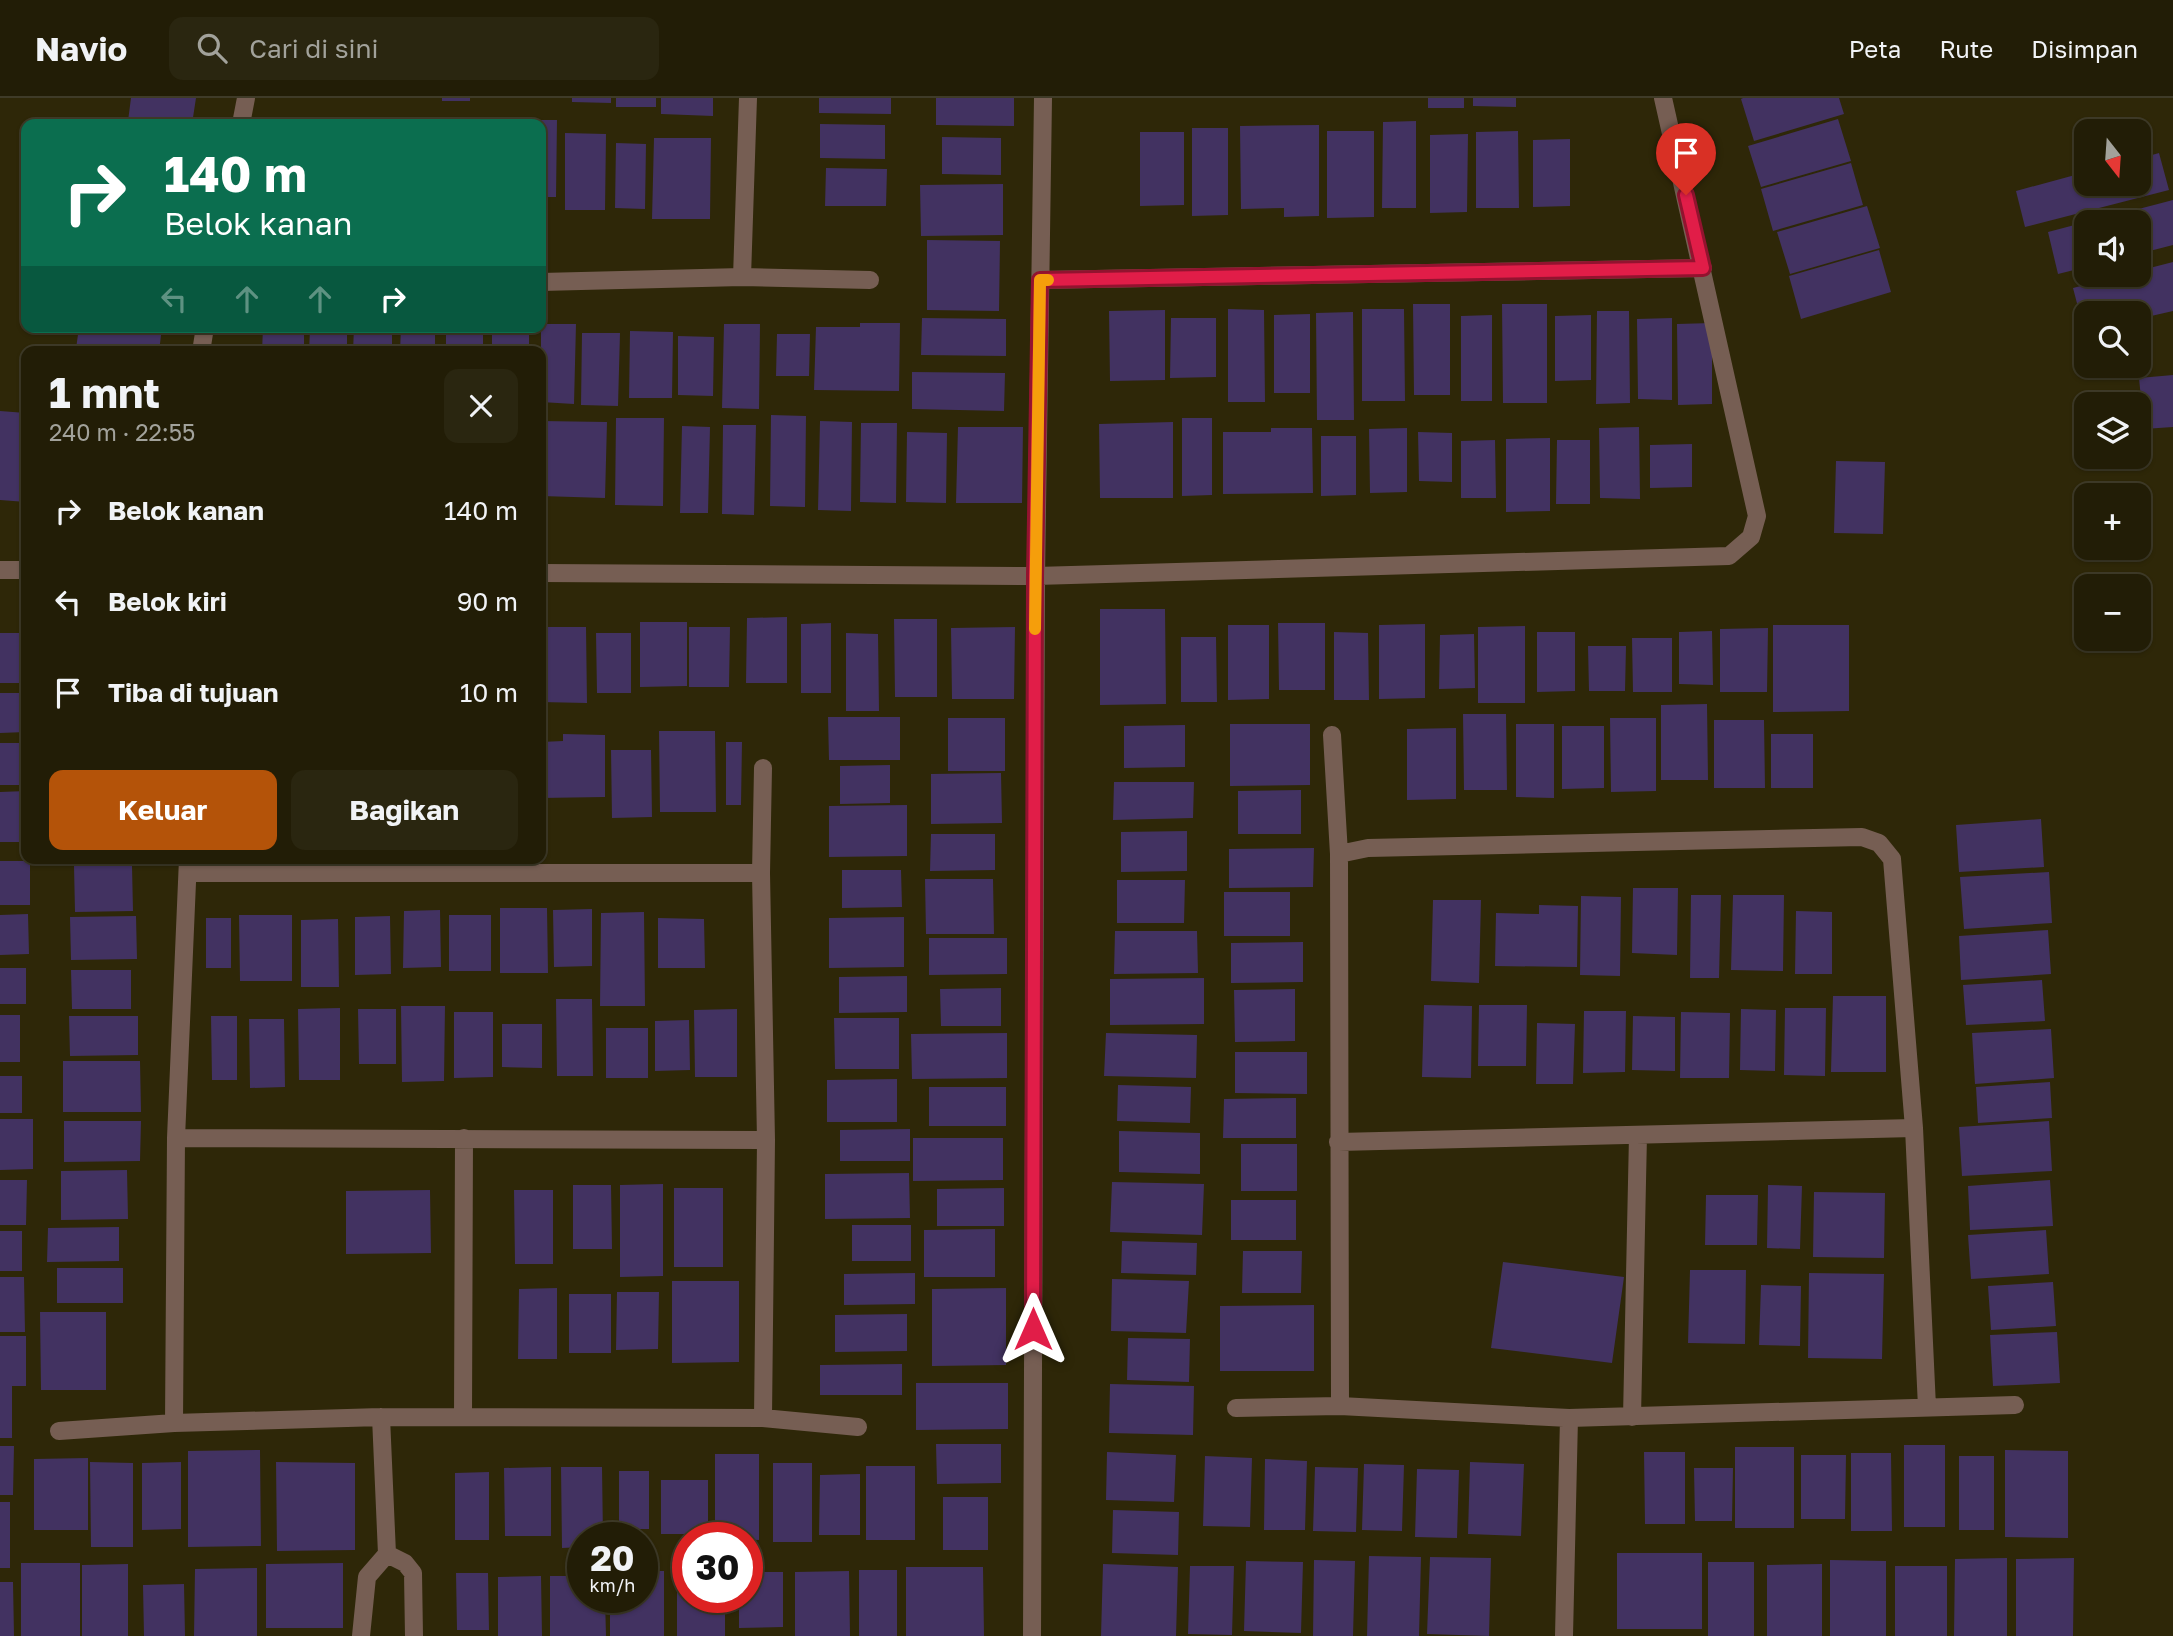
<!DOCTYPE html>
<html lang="id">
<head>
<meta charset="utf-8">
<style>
  body { margin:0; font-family:"Golos Text",sans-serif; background:#2a2610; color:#f1f3f6; height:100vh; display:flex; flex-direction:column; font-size:26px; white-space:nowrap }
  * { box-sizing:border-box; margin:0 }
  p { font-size:23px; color:#a2a29b }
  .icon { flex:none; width:38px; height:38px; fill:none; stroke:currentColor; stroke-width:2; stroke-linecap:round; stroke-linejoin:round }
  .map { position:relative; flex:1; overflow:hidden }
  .details { position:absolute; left:21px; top:248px; width:525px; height:518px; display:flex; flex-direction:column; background:#221d06; border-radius:14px; box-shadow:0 2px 5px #0004,0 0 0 2px #3f3b28 }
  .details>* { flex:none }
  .hud { position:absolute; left:21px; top:21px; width:525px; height:214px; border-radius:14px; box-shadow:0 2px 5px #0004,0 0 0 2px #3f3b28; background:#0b6e4f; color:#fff; overflow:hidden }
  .needle { width:46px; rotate:163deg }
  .tools { position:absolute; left:2074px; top:21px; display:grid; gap:14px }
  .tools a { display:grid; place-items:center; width:77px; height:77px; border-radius:14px; background:#221d06; box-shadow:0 2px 5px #0004,0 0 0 2px #3f3b28; font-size:35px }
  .speed { position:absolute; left:567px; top:1424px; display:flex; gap:14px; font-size:35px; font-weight:700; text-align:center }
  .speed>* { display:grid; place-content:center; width:91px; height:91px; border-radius:50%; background:#221d06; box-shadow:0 2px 5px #0004,0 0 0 2px #3f3b28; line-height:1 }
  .speed small { font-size:18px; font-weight:400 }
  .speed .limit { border:10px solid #d22; background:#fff; color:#111 }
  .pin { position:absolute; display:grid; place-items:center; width:60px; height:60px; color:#fff; margin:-72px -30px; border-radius:50% 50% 50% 0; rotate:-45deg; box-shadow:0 0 7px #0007 }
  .pin .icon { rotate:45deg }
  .me { position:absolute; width:77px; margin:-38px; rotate:0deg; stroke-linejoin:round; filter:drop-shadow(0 0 5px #0008) }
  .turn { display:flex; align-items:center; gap:24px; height:147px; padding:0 28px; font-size:32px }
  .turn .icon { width:91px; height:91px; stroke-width:2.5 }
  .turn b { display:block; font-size:49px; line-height:60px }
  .lanes { display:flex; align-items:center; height:66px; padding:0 28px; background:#0003; justify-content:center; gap:35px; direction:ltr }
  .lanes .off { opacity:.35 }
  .round { display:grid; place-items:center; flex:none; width:74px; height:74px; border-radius:14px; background:#2a2610 }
  .overview { display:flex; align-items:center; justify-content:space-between; height:119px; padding:0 28px }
  h1 { font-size:42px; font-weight:700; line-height:52px }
  .button { display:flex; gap:14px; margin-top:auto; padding:14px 28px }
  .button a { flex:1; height:80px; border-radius:14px; background:#b45309; color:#fff; font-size:28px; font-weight:700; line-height:80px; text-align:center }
  .button a+a { background:#2a2610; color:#f1f3f6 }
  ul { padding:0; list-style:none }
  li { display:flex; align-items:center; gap:21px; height:91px; padding:0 28px }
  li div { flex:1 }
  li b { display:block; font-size:26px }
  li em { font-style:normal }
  header { display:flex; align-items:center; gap:42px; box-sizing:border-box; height:98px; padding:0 35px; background:#221d06; border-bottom:2px solid #3f3b28 }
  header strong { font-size:33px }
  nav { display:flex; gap:38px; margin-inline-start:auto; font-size:24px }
  .search { width:490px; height:63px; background:#2a2610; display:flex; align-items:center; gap:18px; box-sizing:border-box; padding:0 24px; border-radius:14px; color:#a2a29b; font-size:26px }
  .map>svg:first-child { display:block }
  .building { fill:#423261 }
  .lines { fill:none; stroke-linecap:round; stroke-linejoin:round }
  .street { stroke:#765e53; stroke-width:18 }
  .route-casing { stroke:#92132f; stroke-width:18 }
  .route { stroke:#e11d48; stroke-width:12 }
  .slow { stroke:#f59e0b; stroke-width:12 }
</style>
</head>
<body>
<header>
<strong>Navio</strong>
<div class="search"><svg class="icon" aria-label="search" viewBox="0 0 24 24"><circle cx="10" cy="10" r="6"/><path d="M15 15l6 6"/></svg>Cari di sini</div>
<nav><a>Peta</a><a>Rute</a><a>Disimpan</a></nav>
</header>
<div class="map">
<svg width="2173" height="1538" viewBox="0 0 2173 1538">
  <rect width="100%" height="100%" fill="#2e2708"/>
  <path class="building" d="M131 0H196L192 26H150L128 23Z
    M442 0H470V3H442Z
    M572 0H611V5L572 4Z
    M616 0H656V9H616Z
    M661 0H713V18L661 16Z
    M819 0H891V16L819 15Z
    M936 0H1014V28L936 27Z
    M1428 0H1464V10H1428Z
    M1473 0H1516V9L1473 8Z
    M1743 0H1839L1844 16 1754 43 1741 1Z
    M425 19H467V26H425Z
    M1838 21 1851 63 1761 89 1748 48Z
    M533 22H557L556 99H541V26H533Z
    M1416 23V110H1382L1383 24Z
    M820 26 885 27V61L820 60Z
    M1319 27V118L1284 119V110L1241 111 1240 28Z
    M1192 30H1228V117L1192 118Z
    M1327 33H1374V119L1327 120Z
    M1518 33 1519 110H1476V34Z
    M1140 34H1184V107L1140 108Z
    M565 35 606 36 605 112H565Z
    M1468 36 1467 114 1430 115V37Z
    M942 39 1001 40V77L942 76Z
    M654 40H711L710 121H652Z
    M1570 41V108L1533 109V42Z
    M616 45 646 46 645 111 615 110Z
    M2159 55 2169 92 2025 129 2016 93 2086 74V86H2138V61Z
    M1851 65 1863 107 1773 133 1761 91Z
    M826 70 887 71 886 108H825Z
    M1003 86V137L921 138 920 87Z
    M2173 102V147L2138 156V124H2089Z
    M1867 108 1880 150 1790 176 1777 134Z
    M2086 124V169L2058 176 2048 134Z
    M927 142 1000 143 999 213 927 212Z
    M1879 152 1891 194 1801 221 1789 178Z
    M2173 164V213L2138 221V215H2086L2085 236 2073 190 2123 177H2138V173Z
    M1413 206H1450V297H1414Z
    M1502 206H1547V305H1503Z
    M1228 211 1264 212 1265 304H1228Z
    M1362 211H1404L1405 303H1362Z
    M1165 212V282L1110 283 1109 213Z
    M1597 213H1629L1630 305 1596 306Z
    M1353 214 1354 322H1317L1316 215Z
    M1310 216V295H1274V217Z
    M1492 217V303H1461V218Z
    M1591 217V282L1555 283V218Z
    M922 220 1006 221V258L921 257Z
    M1171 220H1216V279L1170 280Z
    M1672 220V302L1638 301 1637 221Z
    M860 225H900L899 293 814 292 816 229H860Z
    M1712 225V306L1678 307 1677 226Z
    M541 226H576L574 306 541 304Z
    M724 226H760L759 311 722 310Z
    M79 229H162L159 254H98L76 251Z
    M263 229H304V254H262Z
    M354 229H392V254H353Z
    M401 229H435V254H400Z
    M492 229H529V254H492Z
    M310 231H347V254H309Z
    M630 233 673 234 672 300H629Z
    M582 235H620L618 308 581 307Z
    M446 236H483V254H446Z
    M777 236H810L809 278H776Z
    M678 238 714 239 713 298 678 297Z
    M912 274 1005 275 1004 313 912 311Z
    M2173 277V329L2144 331 2139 280Z
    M0 313 26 315V404L0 402Z
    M771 317 806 318 805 409 770 408Z
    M616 320H664L663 408 615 407Z
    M1182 320H1212V397L1182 398Z
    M541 323 607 324 605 400 541 398Z
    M820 323 852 324 851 413 818 412Z
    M1173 324V400H1100L1099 326Z
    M861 325H897L896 405 860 404Z
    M723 327H756L754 417 722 416Z
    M682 328 710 329 708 415H680Z
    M958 329H1023L1022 405H956Z
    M1639 329 1640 401 1600 400 1599 330Z
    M1271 330H1312L1313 395 1223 396V334H1271Z
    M1407 330V394L1370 395 1369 331Z
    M907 334 947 335 946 405 906 404Z
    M1418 334 1452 335V384L1419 383Z
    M1321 338H1356V397L1321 398Z
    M1550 340V413L1506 414V341Z
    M1495 342 1496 400H1461V343Z
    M1557 342H1590V406H1556Z
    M1692 346V389L1650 390V347Z
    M1836 363 1885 364 1883 436 1834 435Z
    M1100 511H1165L1166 606 1100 607Z
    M787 519V585H746L747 520Z
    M894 521H937V599H895Z
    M640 524H687V588L640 589Z
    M831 525V595H801V526Z
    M1278 525H1325V592H1279Z
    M1425 526V600L1379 601V527Z
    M1228 527H1269V601L1228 602Z
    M1773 527H1849V613L1773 614Z
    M1525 528V605H1478V529Z
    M541 529H586L587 605 541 604Z
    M689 529H730L729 589H689Z
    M1015 529 1014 601H952L951 530Z
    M1768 530 1767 594H1720V531Z
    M1712 533 1713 587 1679 586V534Z
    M1334 534 1368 535 1369 602H1334Z
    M1537 534H1575V593L1537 594Z
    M0 535H24V585H0Z
    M596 535H631V595H597Z
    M846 535 878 536 879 613H846Z
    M1474 536 1475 590 1439 591 1440 537Z
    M1181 539H1216L1217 604H1181Z
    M1632 540H1672V594H1633Z
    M1588 548H1626L1625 593H1589Z
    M0 595H26V634L0 635Z
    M1707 606 1708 682H1661V607Z
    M1463 616H1506L1507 692H1464Z
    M828 619H900V662H829Z
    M948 620H1005V673H948Z
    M1610 620H1656V693L1611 694Z
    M1714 622H1764L1765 690H1714Z
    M1230 626H1310V687L1230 688Z
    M1516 626H1554V700L1516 699Z
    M1185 627V669L1124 670V628Z
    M1562 628H1604V690L1562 691Z
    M1456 630V701L1407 702V631Z
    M659 633H715L716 714H660Z
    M563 636 605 637V699L541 700V644L563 643Z
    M1771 636H1813V690H1771Z
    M726 644H742L741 707H726Z
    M0 645H23L24 687H0Z
    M611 652H651L652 719 612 720Z
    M890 667V705L840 706V668Z
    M1001 675 1002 725 931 726V676Z
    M1114 684H1194L1193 720 1113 722Z
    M1301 692V736H1238V693Z
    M26 693V744H0V694Z
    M907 707V758L829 759V708Z
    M2041 721 2044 769 1959 774 1956 727Z
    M1187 733V773L1121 774V734Z
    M931 736H995V772L930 773Z
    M1314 750 1313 789 1229 790V751Z
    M0 763H30V807H0Z
    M74 768H132L133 813 75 814Z
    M842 772H901L902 809 842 810Z
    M2049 774 2052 825 1964 831 1960 779Z
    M925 781H993L994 836H926Z
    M1117 782H1185L1184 825H1117Z
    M1633 790H1678L1677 857 1632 855Z
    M1224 794H1290V838H1224Z
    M1691 797H1721L1719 880H1690Z
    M1733 797H1784L1783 873 1731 872Z
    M1581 798 1621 799 1620 878 1580 877Z
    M1433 802H1481L1479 885 1431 883Z
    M1539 807 1578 808 1577 869 1495 868 1496 815 1539 816Z
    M500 810H547L548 875H500Z
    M592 811V868L554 869 553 812Z
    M440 812 441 869 403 870 404 813Z
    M1796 813 1832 814V876H1795Z
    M644 814 645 908H600L601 815Z
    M28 816 29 856 0 857V817Z
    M239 817H292V883H240Z
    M449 817H491V873H449Z
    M136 818 137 861 71 862 70 819Z
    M390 818 391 876 355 877V819Z
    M904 819V869L829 870V820Z
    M206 820H231V870H206Z
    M658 820 704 821 705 870H658Z
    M338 821 339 889H301V822Z
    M2048 832 2051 876 1961 882 1959 838Z
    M1115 833H1197L1198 875 1114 876Z
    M929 840H1007V876L929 877Z
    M1303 844V884L1231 885V845Z
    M0 870H26V906H0Z
    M71 872H131V911H72Z
    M907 878V914L839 915V879Z
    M1204 880V926L1110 927V881Z
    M2042 882 2045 923 1966 927 1963 887Z
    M1001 890V928H941L940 891Z
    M1295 891V943L1235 944 1234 892Z
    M1833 898H1886V974H1831Z
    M556 901H592L593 978H557Z
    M1424 907 1472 908 1471 980 1422 979Z
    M1479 907H1527L1526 968H1478Z
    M401 908H445L444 983 402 984Z
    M340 910V982H299L298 911Z
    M1785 910H1826L1825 978 1784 977Z
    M358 911H396V966H359Z
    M737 911V979H695L694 912Z
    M1741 911 1776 912 1775 973 1740 972Z
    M1584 913H1626L1625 974 1583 975Z
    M454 914H493V979L454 980Z
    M1681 914 1730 915 1729 980H1680Z
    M0 917H20V964H0Z
    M69 918H138V957L70 958Z
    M211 918H237V982H212Z
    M1633 918 1675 919V973L1632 972Z
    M834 920H899V971H835Z
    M249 921H284L285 989 250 990Z
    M689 922 690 972 655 973V923Z
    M1537 925 1575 926 1573 986H1536Z
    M502 926H542V970L502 969Z
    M606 930H648V980H606Z
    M2051 931 2054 980 1975 986 1972 935Z
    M1007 935V980L912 981 911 936Z
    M1106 935 1197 937 1196 980 1104 978Z
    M1235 954H1307V996L1235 995Z
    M63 963H140L141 1014H63Z
    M0 978H22V1015H0Z
    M897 981V1024H827V982Z
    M2050 984 2052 1020 1978 1025 1976 989Z
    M1118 987 1191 989 1190 1025 1117 1023Z
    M929 989H1006V1028H929Z
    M1296 1000V1040H1223L1224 1001Z
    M0 1021H33V1071L0 1072Z
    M64 1023H141L140 1063 64 1064Z
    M2049 1023 2052 1073 1962 1078 1959 1029Z
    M910 1031V1063H840V1032Z
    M1119 1033 1200 1035V1076L1119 1074Z
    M913 1040H1003V1082L913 1083Z
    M1241 1046H1297V1093H1241Z
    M127 1072 128 1121 61 1122V1073Z
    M909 1075 910 1120 825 1121V1076Z
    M0 1082H27L26 1127H0Z
    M2050 1082 2053 1128 1970 1132 1968 1088Z
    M1112 1084 1204 1086 1202 1137 1110 1134Z
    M663 1086V1178L620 1179V1087Z
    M573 1087H611L612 1151H573Z
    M1768 1087 1802 1088 1800 1151 1767 1150Z
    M674 1090H723V1169H674Z
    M1004 1090V1128H937V1091Z
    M430 1092 431 1155 346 1156V1093Z
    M514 1092H553V1166H515Z
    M1814 1094 1885 1095 1884 1160 1813 1159Z
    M1706 1097H1758L1757 1147H1705Z
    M1231 1102H1296V1142H1231Z
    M852 1127H911V1163H852Z
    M119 1129V1163L47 1164 48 1130Z
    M995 1131V1179H924V1132Z
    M2046 1132 2049 1176 1971 1181 1968 1137Z
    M0 1133H22V1173H0Z
    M1122 1143 1197 1145 1196 1177 1121 1175Z
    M1243 1153H1302L1301 1195H1242Z
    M1503 1164 1624 1179 1612 1265 1491 1250Z
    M57 1170H123V1205H57Z
    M1690 1172H1746L1745 1246 1688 1245Z
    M915 1175V1206L844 1207V1176Z
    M1809 1175 1884 1176 1882 1261 1808 1260Z
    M0 1179H24L25 1234H0Z
    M1112 1181 1189 1183 1186 1235 1111 1233Z
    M672 1183H739V1264L672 1265Z
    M2053 1184 2056 1228 1991 1232 1988 1188Z
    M1761 1187 1801 1188 1800 1248 1759 1247Z
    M557 1190V1261H518L519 1191Z
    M1006 1190V1267L932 1268V1191Z
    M617 1194H659L658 1251 616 1252Z
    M569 1196H611V1255H569Z
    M1314 1207V1273H1220V1208Z
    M40 1214H106V1292H41Z
    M907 1216V1253L835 1254V1217Z
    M2057 1234 2060 1285 1993 1288 1990 1237Z
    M0 1238H26V1288H12V1340H0Z
    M1128 1240 1190 1241 1189 1284 1127 1282Z
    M902 1266V1297H820V1267Z
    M916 1285H1008V1331L916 1332Z
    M1110 1286 1194 1288 1193 1337 1109 1335Z
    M936 1346H1001V1385L937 1386Z
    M1904 1347H1945V1429H1904Z
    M0 1348H14L13 1397H0Z
    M1735 1349H1794V1430H1735Z
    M260 1352 261 1448 188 1449V1353Z
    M2005 1352 2068 1353V1440L2005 1439Z
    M1107 1354 1176 1357 1174 1404 1106 1402Z
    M1644 1354H1685V1426H1645Z
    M1851 1355H1891L1892 1433H1851Z
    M715 1356H759V1442L715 1440Z
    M1801 1357H1846L1845 1421H1801Z
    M1205 1358 1252 1360 1250 1429 1203 1428Z
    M1959 1358H1994V1432H1959Z
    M88 1360V1432H34V1361Z
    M1265 1361 1307 1363 1305 1432H1264Z
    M90 1364 133 1365V1449H91Z
    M181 1364V1431L142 1432V1365Z
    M276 1364 355 1365V1452L277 1453Z
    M1470 1364 1524 1366 1521 1438 1468 1436Z
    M773 1365H812V1444H773Z
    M1364 1366 1404 1367 1402 1433 1362 1432Z
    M866 1368H915V1442H866Z
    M551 1369V1438H505L504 1370Z
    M561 1369H602L603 1440H583V1449L562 1450Z
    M1315 1369 1358 1370 1356 1434 1313 1433Z
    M1694 1370H1733L1732 1423H1695Z
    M1417 1371 1459 1372 1457 1440 1415 1439Z
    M619 1373H649V1431H619Z
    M489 1374V1442H455V1375Z
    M860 1376V1437H819L820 1377Z
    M661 1382H708V1436H661Z
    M943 1399H988V1452H943Z
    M0 1404H10V1470H0Z
    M1113 1412 1179 1414 1178 1457 1112 1455Z
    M1617 1455H1702V1531H1617Z
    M1369 1458 1421 1459 1419 1538H1367Z
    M1430 1459 1491 1460 1489 1538 1427 1536Z
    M2007 1460V1538H1954L1955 1461Z
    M2074 1460 2073 1538H2016V1461Z
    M1314 1462 1355 1463 1353 1538H1313Z
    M1830 1462 1886 1463V1538H1830Z
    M1246 1463 1303 1464 1301 1535 1244 1533Z
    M1708 1464H1754V1538H1708Z
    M21 1465H80V1538H21Z
    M343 1465V1530H266V1466Z
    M128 1466V1538H82V1467Z
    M1103 1466 1178 1469 1176 1538H1101Z
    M1822 1466V1538H1767V1467Z
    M1190 1468H1234L1232 1537 1188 1536Z
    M1895 1468H1947V1538H1895Z
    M906 1469H983L984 1538H906Z
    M257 1470V1538H194L195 1471Z
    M677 1472H688V1500H725V1538H677Z
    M859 1472H897V1538H859Z
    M642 1473H664V1538H610V1500H642Z
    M849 1473 850 1538H795V1474Z
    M747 1474H783V1529L739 1530V1500H747Z
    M456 1475H488L489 1532H457Z
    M541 1478 542 1538H498V1479Z
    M550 1478H583V1500H605L606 1538H550Z
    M0 1484H13L14 1538H0Z
    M184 1486 185 1538H144L143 1487Z"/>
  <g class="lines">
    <path class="street" d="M241 26 246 0
      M742 179 748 0
      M1040 182 1703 170
      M541 184 742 179 870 182
      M201 254 205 229
      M0 472H26
      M541 475 1036 478 1729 458 1751 439 1757 418 1663 0
      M1332 637 1339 756
      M189 775H761
      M176 1040 766 1042
      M1338 1044 1914 1030
      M1340 1308 1339 756 1368 750 1862 739 1879 745 1892 761 1914 1030 1927 1309
      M1236 1310 1340 1308 1569 1320 2015 1307
      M463 1319 464 1040
      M1632 1319 1638 1037
      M763 1320 766 1042 761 775 763 670
      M174 1325 176 1040 188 761
      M59 1333 174 1325 381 1319 763 1320 858 1329
      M387 1456 405 1465 413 1475 414 1538
      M361 1538 367 1479 387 1456 381 1319
      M1032 1538 1036 478 1043 0
      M1564 1538 1569 1320"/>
  </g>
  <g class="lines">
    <defs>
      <path id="route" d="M1033 1231 1035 478 1040 182 1703 170 1686 97"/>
    </defs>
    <use href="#route" class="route-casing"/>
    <use href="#route" class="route"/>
    <path class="slow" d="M1035 531 1040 182H1048"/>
  </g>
</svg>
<div class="tools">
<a><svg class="needle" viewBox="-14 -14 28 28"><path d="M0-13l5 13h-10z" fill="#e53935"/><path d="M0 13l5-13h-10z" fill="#a2a29b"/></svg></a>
<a><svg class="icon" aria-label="sound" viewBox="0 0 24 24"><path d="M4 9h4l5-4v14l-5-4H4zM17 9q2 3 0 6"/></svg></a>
<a><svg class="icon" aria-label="search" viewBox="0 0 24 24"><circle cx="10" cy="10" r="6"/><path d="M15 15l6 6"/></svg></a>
<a><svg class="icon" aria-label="layers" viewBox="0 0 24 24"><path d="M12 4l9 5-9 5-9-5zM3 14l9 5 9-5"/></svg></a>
<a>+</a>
<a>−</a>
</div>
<div class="speed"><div>20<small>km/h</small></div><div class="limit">30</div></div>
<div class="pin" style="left:1686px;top:97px;background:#d93025"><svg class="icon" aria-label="arrive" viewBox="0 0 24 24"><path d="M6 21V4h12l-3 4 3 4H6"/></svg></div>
<svg class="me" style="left:1033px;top:1231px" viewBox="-20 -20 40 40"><path d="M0-17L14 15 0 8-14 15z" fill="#e11d48" stroke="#fff" stroke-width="4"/></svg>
<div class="hud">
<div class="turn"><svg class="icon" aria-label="right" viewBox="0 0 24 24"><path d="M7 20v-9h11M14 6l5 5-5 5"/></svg><div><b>140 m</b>Belok kanan</div></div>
<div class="lanes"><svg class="icon off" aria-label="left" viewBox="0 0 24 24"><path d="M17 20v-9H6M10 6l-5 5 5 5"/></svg><svg class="icon off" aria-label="ahead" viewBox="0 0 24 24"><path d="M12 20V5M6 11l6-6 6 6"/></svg><svg class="icon off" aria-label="ahead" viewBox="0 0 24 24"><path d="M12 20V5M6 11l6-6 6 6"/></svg><svg class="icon" aria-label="right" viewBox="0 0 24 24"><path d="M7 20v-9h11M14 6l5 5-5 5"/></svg></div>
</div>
<section class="details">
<div class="overview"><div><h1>1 mnt</h1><p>240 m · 22:55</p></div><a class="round"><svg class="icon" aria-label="close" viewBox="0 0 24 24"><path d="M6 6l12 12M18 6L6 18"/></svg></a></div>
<ul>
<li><svg class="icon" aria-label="right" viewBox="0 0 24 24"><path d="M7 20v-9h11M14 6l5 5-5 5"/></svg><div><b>Belok kanan</b></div><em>140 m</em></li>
<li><svg class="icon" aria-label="left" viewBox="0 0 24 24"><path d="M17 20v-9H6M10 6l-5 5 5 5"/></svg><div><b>Belok kiri</b></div><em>90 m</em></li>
<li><svg class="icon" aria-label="arrive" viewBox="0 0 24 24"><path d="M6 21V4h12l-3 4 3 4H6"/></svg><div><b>Tiba di tujuan</b></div><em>10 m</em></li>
</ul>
<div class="button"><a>Keluar</a><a>Bagikan</a></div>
</section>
</div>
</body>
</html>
